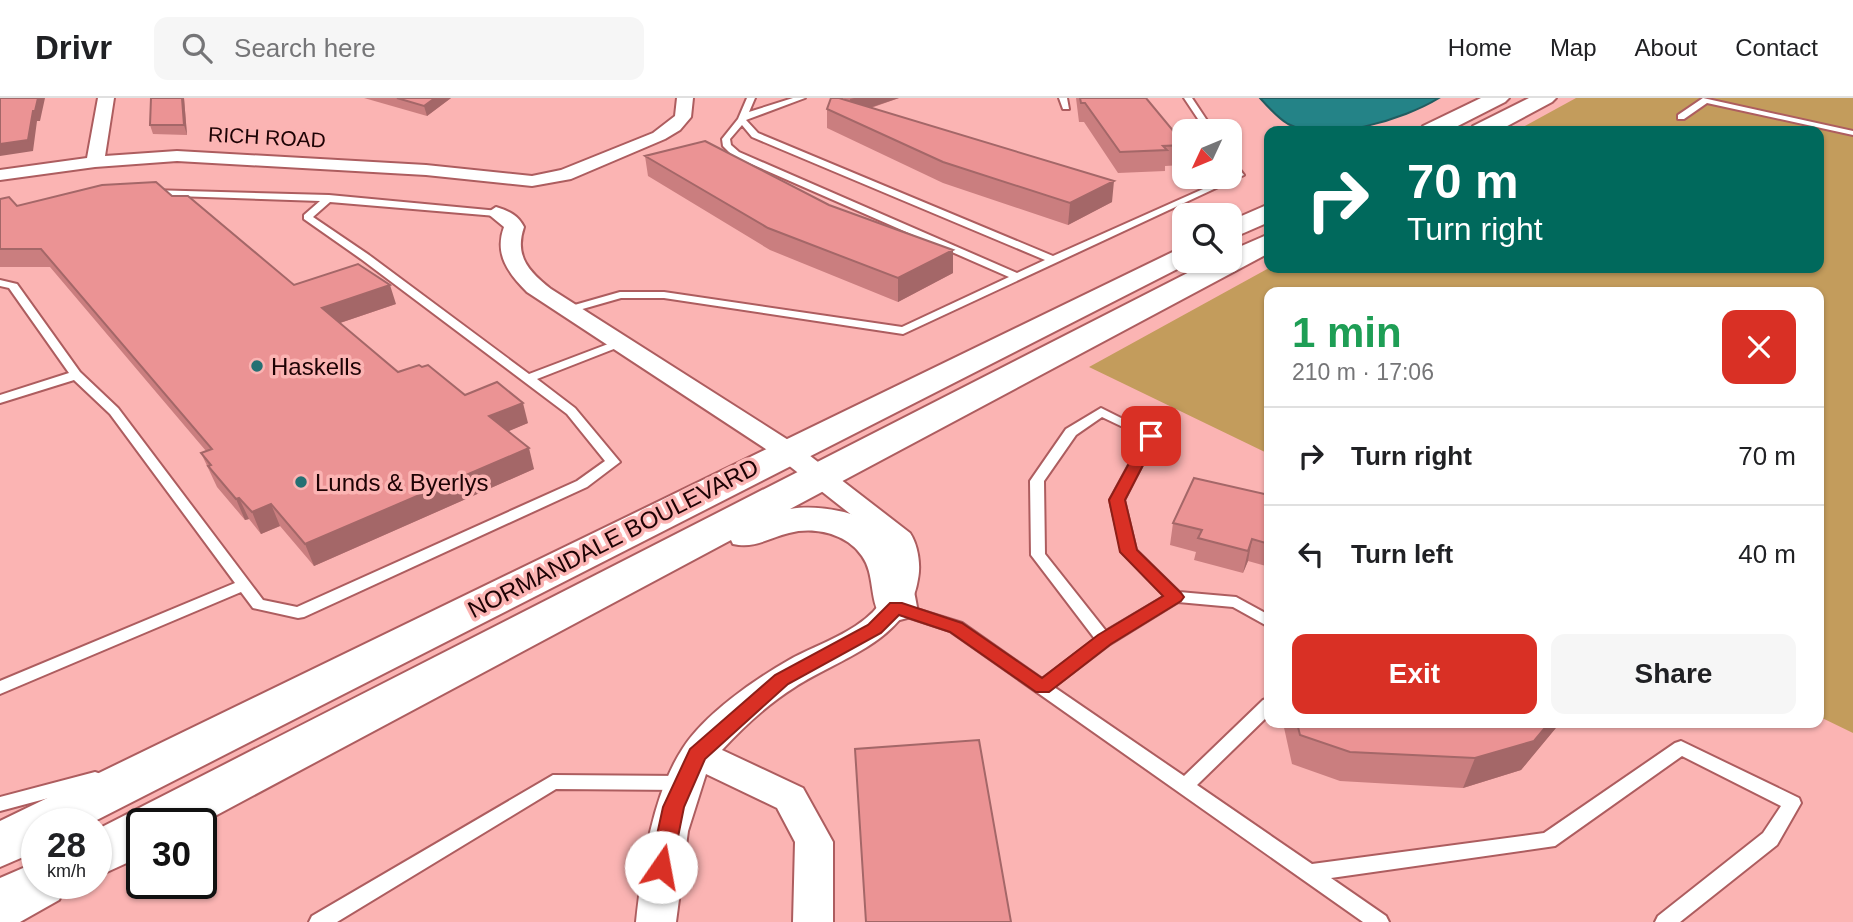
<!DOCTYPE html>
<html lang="en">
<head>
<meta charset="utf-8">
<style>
  body { margin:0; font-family:Arial,sans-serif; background:#f6f6f6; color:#202124; height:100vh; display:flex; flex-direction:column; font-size:26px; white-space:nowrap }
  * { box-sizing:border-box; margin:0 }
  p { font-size:23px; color:#757577 }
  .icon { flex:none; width:38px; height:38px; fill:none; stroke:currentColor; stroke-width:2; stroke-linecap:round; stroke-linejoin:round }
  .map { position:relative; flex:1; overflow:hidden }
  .side { position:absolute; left:1264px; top:189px; width:560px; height:441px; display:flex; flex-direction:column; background:#fff; border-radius:14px; box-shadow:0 2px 5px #0004 }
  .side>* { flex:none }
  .hud { position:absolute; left:1264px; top:28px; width:560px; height:147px; border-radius:14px; box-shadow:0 2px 5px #0004; background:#00695c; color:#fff; overflow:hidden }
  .needle { width:46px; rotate:226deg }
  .buttons { position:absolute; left:1172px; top:21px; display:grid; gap:14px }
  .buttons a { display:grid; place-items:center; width:70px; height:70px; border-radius:14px; background:#fff; box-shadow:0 2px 5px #0004; font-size:35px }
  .speed { position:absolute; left:21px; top:710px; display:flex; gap:14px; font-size:35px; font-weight:700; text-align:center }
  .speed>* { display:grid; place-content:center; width:91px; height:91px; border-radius:50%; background:#fff; box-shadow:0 2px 5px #0004; line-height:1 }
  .speed small { font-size:18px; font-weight:400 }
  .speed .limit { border:4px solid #111; border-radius:10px; background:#fff; color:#111 }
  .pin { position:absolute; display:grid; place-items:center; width:60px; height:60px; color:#fff; margin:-30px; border-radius:14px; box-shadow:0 4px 10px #0006 }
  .me { position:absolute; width:77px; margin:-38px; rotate:12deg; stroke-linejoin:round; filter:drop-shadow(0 0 5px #0008) }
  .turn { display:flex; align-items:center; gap:24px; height:147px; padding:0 28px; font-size:32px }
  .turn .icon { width:91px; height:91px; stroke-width:2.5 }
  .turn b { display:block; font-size:49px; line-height:60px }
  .round { display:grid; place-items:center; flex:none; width:74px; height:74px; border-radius:14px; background:#f6f6f6 }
  .summary { display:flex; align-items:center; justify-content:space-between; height:119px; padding:0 28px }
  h1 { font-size:42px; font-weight:700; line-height:52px; color:#1e9e55 }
  .button { display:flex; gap:14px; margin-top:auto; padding:14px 28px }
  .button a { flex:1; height:80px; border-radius:14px; background:#d93025; color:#fff; font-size:28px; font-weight:700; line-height:80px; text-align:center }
  .button a+a { background:#f6f6f6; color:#202124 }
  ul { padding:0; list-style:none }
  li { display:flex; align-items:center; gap:21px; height:98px; padding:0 28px; border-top:2px solid #e0e0e0 }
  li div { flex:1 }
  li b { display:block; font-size:26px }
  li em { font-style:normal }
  header { display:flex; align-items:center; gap:42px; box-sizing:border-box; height:98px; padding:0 35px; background:#fff; border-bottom:2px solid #e0e0e0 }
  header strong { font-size:33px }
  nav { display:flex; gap:38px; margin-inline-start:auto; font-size:24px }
  .search { width:490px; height:63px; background:#f6f6f6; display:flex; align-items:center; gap:18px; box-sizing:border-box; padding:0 24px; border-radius:14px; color:#757577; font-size:26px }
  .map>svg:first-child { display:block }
  .green { fill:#c39c5c }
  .water { fill:#248387; stroke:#225c60; stroke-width:2 }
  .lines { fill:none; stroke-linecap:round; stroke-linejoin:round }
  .lane-casing { stroke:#ad5d5f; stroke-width:4 }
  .street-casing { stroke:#ad5d5f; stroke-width:4 }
  .secondary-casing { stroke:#ad5d5f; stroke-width:4 }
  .lane { fill:#fff; fill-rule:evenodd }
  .street { fill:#fff; fill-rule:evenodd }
  .secondary { fill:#fff; fill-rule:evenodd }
  .wall { fill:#ca7e7f }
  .shaded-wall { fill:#a46768 }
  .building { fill:#eb9394; stroke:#a46768; stroke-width:2 }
  .route { fill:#d93025; stroke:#8d1f18; stroke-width:2 }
  .poi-dot { fill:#257073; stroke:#fbb4b3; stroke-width:2.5 }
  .labels { text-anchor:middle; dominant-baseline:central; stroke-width:7; stroke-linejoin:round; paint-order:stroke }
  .far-street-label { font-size:21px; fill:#1d0204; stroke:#fbb4b3 }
  .poi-label { font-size:24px; fill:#1d0204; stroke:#fbb4b3; text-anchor:start }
  .street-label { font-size:24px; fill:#1d0204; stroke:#fbb4b3 }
</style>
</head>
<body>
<header>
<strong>Drivr</strong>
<div class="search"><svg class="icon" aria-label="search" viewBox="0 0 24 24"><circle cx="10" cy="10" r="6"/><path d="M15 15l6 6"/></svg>Search here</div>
<nav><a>Home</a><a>Map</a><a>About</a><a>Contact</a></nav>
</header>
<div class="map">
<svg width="1853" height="824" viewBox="0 0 1853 824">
  <rect width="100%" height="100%" fill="#fbb4b3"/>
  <path class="green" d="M1576 0H1853V635L1818 618V194H1269V356L1089 269 1269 170H1818V33H1516Z"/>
  <path class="water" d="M1260 0H1439C1405 21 1326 46 1288 26 1278 20 1268 9 1260 0Z"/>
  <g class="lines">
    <defs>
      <path id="lane" d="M747 0H755L749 14 793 0H805L746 22 758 35 1053 158 1230 79 1235 76 1230 69V59L1244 77 903 236 664 200H621L572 214H564V210L620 194H664L902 229 1009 179 733 58 723 48 722 41 738 21ZM742 27 752 39 1045 162 1017 175 739 54 731 47 730 41Z
        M1059 0H1067L1069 11H1063Z
        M1184 0H1192L1214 33H1206Z
        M1703 0 1853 33V37L1707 5 1684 21H1678V17Z
        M150 92 329 97 499 113V117L496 118 330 104 313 119 369 157 529 276 616 243H624V247L537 281 575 310 620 364 587 389 304 519 298 520 253 510 241 494 0 596V583L235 485 110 316 74 282 0 305V297L69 275 9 190 0 188V182L17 186 80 274 118 310 263 502 297 509 577 383 605 363 567 316 361 161 304 121V117L320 103 147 97V93Z
        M1101 310 1157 338 1124 402 1136 452 1179 494 1236 499 1269 517V529L1233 509 1178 504 1110 546 1054 589 1184 678 1263 602 1269 600V617L1197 687 1312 766 1544 735 1675 645 1681 643 1799 700 1801 705 1777 747 1680 824H1655L1658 818 1763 735 1781 708 1682 658 1555 748 1331 780 1386 818 1389 824H1363L950 533 892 514 889 510 892 506 897 505 962 525 1042 581 1095 541 1031 457 1030 383 1066 331ZM1102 319 1144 339 1110 402 1122 454 1165 498 1106 533 1045 456 1044 383 1076 337Z
        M95 674 101 676 104 681 101 686 0 713V699Z
        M553 677 682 678 688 680 691 685 688 690 682 692 556 691 337 824H309L312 818Z"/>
      <path id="street" d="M98 0H114L105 58 177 53 426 67 532 78 561 72 653 35 675 18 677 0H693L691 19 680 32 665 41 571 81 532 88 426 77 177 63 95 69 0 82V72L87 60Z
        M496 109C509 113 518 117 524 129 514 158 529 174 551 191L796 347 910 435C918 447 921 467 918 481 909 542 840 560 795 589 768 606 743 629 722 652L803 690 833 744V824H793L795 744 777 710 706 676 688 733 676 824H636C642 769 652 697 683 650 705 616 754 582 789 562 819 545 869 531 885 497 892 480 889 462 886 444L778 359 527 194C508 175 494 156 504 129L487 115Z"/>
      <path id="secondary" d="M1481 0H1509L1505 4 1448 33H1420L1423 28Z
        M1529 0H1556L1552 4 1498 33H1470L1473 28Z
        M1269 106V124L1230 141V123Z
        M1269 136V155L790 411C809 408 826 410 844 414 895 427 909 460 917 509L911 519 896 523 881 519C869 501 875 476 862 458 847 436 815 428 789 435 768 440 755 451 733 446L731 442 200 726H142V758L96 779V732L1211 163H1230V153Z
        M1185 148V163H1193L89 726H37V753L0 769V723Z
        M37 764V786H67L59 802 20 824H0V780Z"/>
    </defs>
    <use href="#lane" class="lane-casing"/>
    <use href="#street" class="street-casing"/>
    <use href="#secondary" class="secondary-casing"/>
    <use href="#lane" class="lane"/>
    <use href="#street" class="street"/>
    <use href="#secondary" class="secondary"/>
  </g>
  <path class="wall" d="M151 0H184L187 37 153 36 150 27Z
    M364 0H451L427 18Z
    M844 0H899L871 10 1112 104 1068 127 943 85 827 30V11L845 2Z
    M1076 0H1146L1185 46 1183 67 1165 68V73L1118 75 1084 24H1079Z
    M645 58 829 107 953 152V175L898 204 770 152 648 78Z
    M172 98 294 187 396 206 340 225 398 274 465 297 528 325 508 333 534 371 314 468 280 428 261 436 249 421 245 422 217 389 201 355 206 353 50 169H0V101L17 108Z
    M1269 397V459L1266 468 1248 463 1243 475 1194 462 1196 454 1170 447 1173 425Z
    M1283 625H1560L1521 672 1463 690 1340 683 1292 666Z"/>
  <path class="shaded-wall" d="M38 0H45L40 23H37L33 53 0 58V46L33 13Z
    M182 0H184L187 37 184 27Z
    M435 0H451L427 18 424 8Z
    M854 0H899L851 16 850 1Z
    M1114 83 1112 104 1068 127 1070 105Z
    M953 152V175L898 204V180Z
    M390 187 396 206 328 229 322 210Z
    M523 305 528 325 495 339 489 318Z
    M529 350 534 371 314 468 305 446Z
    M239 400 249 421 245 422 236 401Z
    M271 406 280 428 261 436 252 414Z
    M1252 441 1248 463 1243 475 1248 453Z
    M1549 625H1560L1521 672 1463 690 1475 660Z"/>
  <path class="building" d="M0 0H38L35 13H33L28 42 0 46Z
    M151 0H182L184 27H150Z
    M397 0H435L424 8Z
    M831 0H839L1114 83 1070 105 943 64 827 11Z
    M1080 0H1146L1185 47 1163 48 1167 52 1120 54 1085 5H1081Z
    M705 43 829 107 953 152 898 180 768 130 645 58Z
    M156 84 172 98H188L294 187 358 166 390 187 322 210 398 274 419 267 422 269 428 267 465 297 497 284 523 305 489 318 529 350 305 446 271 406 252 414 239 400 236 401 208 368 211 367 201 355 212 351 41 151H0V101L9 99 17 108 102 87Z
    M1194 380 1269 397V446L1252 441 1248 453 1198 440 1202 432 1173 425Z
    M1297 625H1549L1534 643 1475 660 1350 654 1300 637Z
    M979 642 1011 824H866L855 651Z"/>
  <path class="route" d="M1151 334 1158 338 1125 402 1137 452 1181 495 1184 499 1181 503 1111 546 1049 594H1036L950 534 899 517 881 535 788 586 705 661 684 709 672 769 669 776 661 779 653 776 650 769 663 709 690 651 775 577 868 527 890 505H902L962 525 1042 580 1098 537 1163 498 1120 454 1109 402 1144 338Z"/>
  <g class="poi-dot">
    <circle cx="257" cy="268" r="7"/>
    <circle cx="301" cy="384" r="7"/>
  </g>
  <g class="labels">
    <g class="far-street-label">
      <text transform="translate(267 39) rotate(3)">RICH ROAD</text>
    </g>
    <g class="poi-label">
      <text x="271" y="268">Haskells</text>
      <text x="315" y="384">Lunds &amp; Byerlys</text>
    </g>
    <g class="street-label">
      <text transform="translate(613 440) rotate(-27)">NORMANDALE BOULEVARD</text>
    </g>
  </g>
</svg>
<div class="buttons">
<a><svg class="needle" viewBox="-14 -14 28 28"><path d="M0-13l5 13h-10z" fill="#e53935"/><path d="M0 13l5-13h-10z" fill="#757577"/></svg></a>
<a><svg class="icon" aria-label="search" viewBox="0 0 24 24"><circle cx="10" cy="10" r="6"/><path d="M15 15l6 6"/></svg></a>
</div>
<div class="speed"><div>28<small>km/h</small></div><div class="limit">30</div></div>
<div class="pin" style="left:1151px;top:338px;background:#d93025"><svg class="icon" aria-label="arrive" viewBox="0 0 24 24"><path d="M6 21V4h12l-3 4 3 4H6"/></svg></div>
<svg class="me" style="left:661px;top:769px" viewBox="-20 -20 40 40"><circle r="19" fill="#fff"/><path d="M0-13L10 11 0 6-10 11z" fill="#d93025"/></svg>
<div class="hud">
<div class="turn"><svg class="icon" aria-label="right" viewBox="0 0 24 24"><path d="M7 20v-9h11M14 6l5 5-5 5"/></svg><div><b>70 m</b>Turn right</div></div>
</div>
<section class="side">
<div class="summary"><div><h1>1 min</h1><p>210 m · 17:06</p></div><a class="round" style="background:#d93025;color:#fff"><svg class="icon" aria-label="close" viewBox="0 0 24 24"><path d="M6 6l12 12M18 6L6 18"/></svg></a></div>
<ul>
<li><svg class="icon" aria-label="right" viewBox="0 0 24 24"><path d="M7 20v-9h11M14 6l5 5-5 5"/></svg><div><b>Turn right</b></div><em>70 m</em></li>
<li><svg class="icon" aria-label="left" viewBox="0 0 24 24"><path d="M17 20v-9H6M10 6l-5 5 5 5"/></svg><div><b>Turn left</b></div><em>40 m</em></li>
</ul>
<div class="button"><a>Exit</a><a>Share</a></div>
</section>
</div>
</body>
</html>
